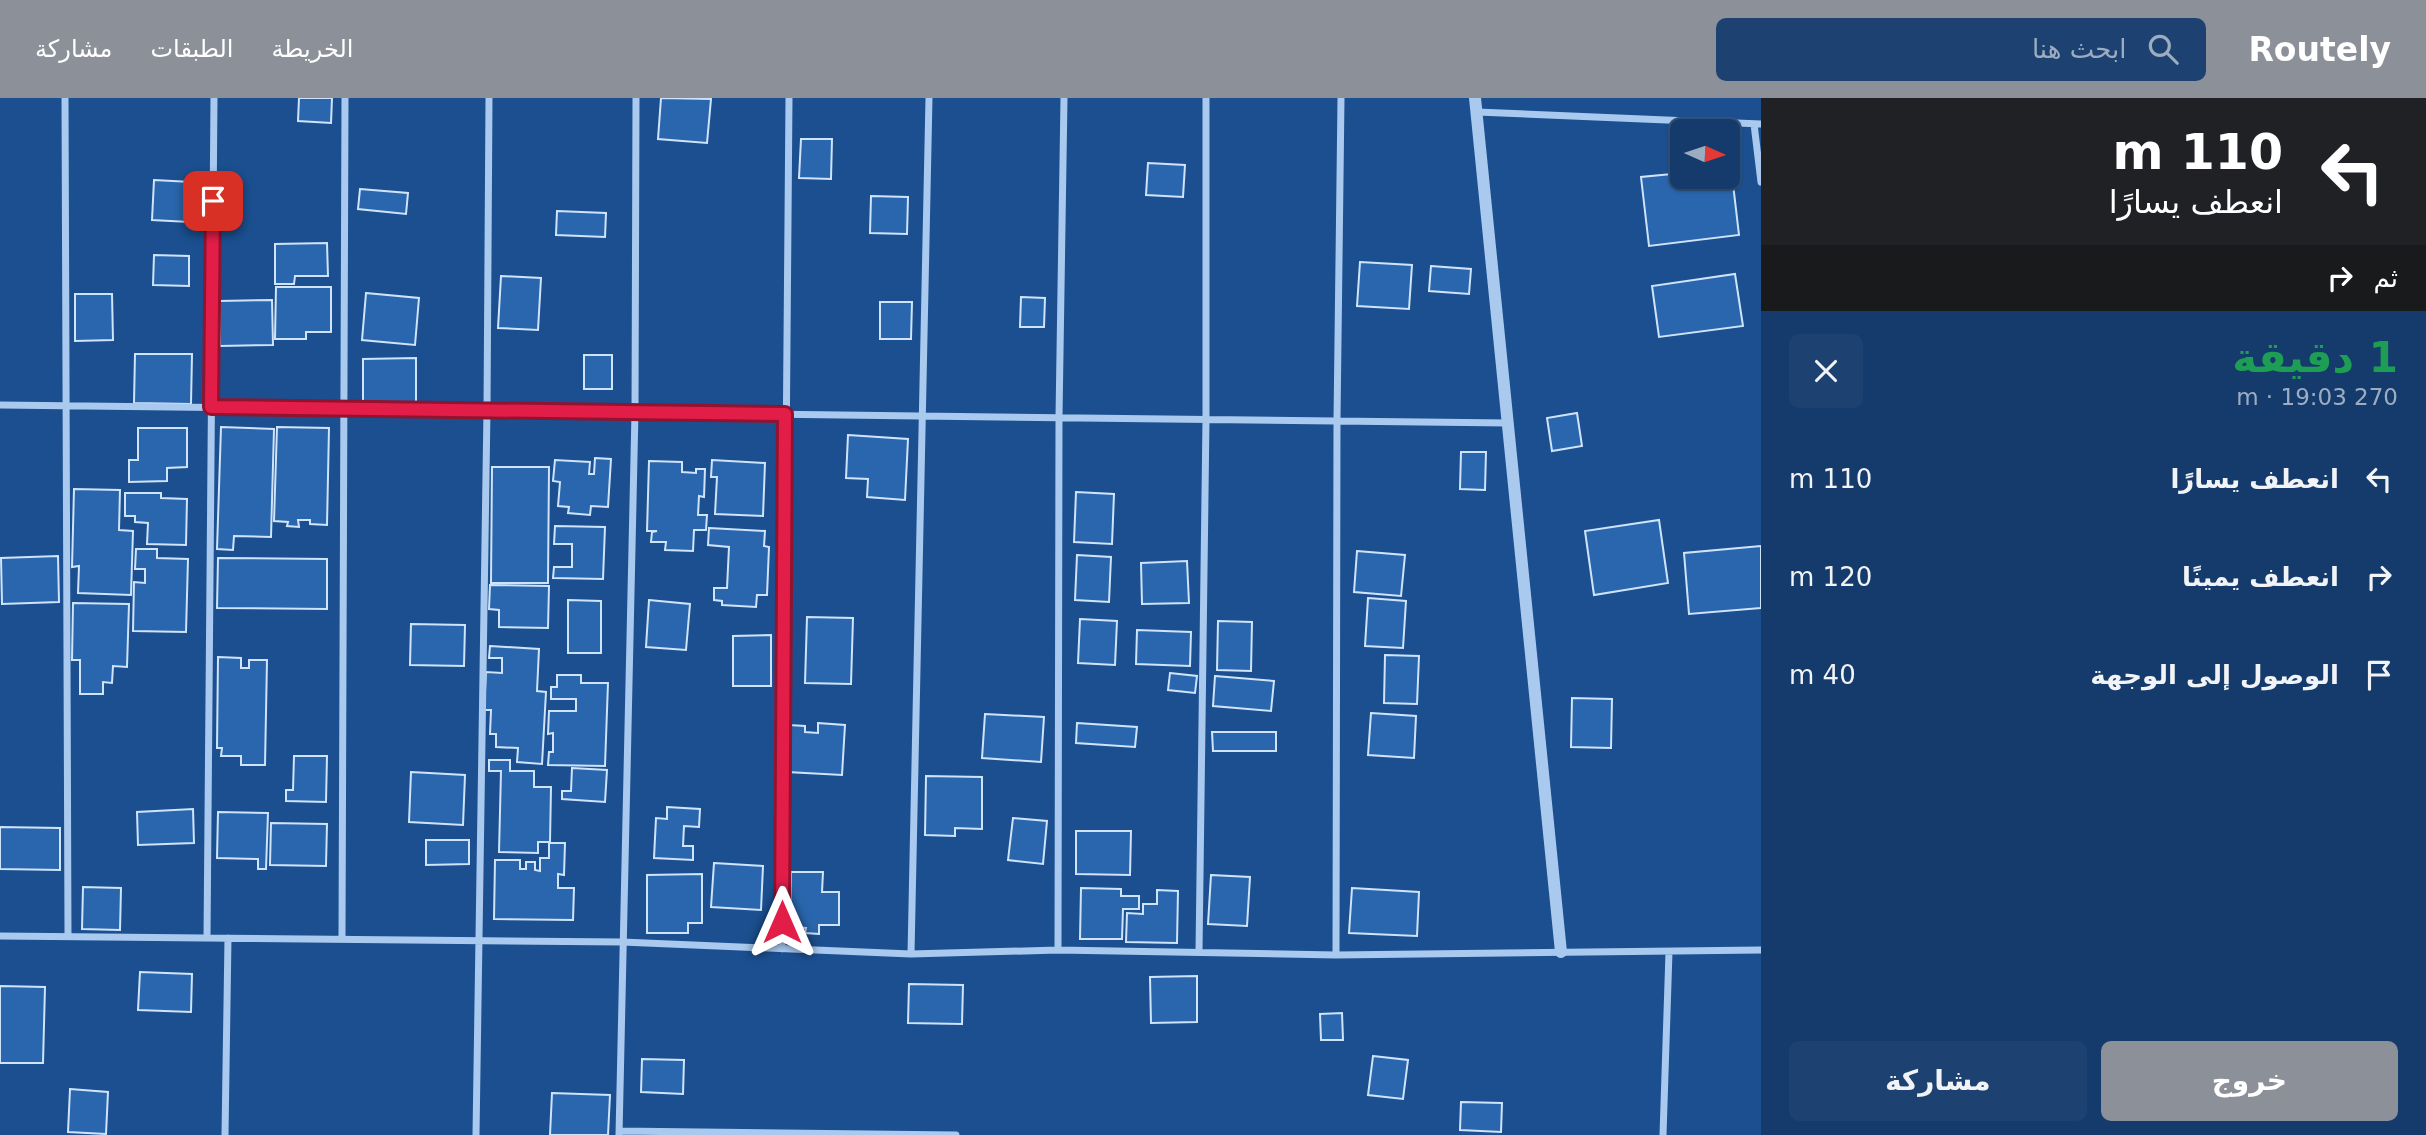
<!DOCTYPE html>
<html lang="ar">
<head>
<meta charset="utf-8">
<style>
  body { margin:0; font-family:"DejaVu Sans","Noto Naskh Arabic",sans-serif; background:#1d4271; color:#f1f3f6; direction:rtl; height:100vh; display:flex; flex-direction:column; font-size:26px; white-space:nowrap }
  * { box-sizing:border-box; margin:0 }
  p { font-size:23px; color:#9dadc1 }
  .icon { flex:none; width:38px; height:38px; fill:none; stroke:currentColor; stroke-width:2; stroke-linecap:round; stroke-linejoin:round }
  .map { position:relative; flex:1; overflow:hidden; direction:ltr }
  .panel { display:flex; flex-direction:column; background:#143b6b; width:665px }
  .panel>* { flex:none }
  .top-card { background:#202124; color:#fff; overflow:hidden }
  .needle { width:46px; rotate:93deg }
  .tools { position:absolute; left:1670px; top:21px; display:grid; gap:14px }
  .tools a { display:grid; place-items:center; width:70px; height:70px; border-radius:10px; background:#143b6b; box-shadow:0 2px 5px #0004,0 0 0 2px #33557e; font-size:35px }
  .pin { position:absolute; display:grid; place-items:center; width:60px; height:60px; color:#fff; margin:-30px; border-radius:14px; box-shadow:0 4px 10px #0006 }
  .me { position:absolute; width:77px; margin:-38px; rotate:0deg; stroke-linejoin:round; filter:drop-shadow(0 0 5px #0008) }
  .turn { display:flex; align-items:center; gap:24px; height:147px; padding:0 28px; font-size:32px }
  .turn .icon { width:91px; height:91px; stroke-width:2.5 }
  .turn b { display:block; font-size:49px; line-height:60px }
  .then { display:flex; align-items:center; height:66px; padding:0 28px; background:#0003; gap:14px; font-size:26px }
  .round { display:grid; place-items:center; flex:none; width:74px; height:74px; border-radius:10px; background:#1d4271 }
  .overview { display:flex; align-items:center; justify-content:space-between; height:119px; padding:0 28px }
  h1 { font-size:42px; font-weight:600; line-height:52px; color:#1e9e55 }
  .primary-button { display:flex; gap:14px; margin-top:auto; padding:14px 28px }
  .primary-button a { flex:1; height:80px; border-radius:10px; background:#8c9099; color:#fff; font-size:28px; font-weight:600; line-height:80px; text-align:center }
  .primary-button a+a { background:#1d4271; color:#f1f3f6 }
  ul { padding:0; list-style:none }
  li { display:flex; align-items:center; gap:21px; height:98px; padding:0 28px }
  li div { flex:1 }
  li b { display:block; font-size:26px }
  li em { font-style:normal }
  header { display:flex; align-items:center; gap:42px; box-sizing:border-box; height:98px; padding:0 35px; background:#8c9099; color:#fff }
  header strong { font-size:33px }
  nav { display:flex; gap:38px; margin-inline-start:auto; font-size:24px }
  .search { width:490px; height:63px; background:#1d4271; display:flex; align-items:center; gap:18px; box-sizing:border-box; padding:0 24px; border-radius:10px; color:#9dadc1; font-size:26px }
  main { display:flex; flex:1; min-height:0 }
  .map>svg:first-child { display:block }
  .building { fill:#2a66ad; stroke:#cfe3fa; stroke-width:2 }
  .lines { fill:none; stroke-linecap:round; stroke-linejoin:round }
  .minor { stroke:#a9c9ee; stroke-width:7 }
  .tertiary { stroke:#a9c9ee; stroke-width:12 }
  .route-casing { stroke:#92132f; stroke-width:18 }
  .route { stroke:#e11d48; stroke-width:12 }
</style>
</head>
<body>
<header>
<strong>Routely</strong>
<div class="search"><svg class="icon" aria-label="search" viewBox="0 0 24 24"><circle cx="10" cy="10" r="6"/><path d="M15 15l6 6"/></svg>ابحث هنا</div>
<nav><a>الخريطة</a><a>الطبقات</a><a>مشاركة</a></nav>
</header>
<main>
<section class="panel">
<div class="top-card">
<div class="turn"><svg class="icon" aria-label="left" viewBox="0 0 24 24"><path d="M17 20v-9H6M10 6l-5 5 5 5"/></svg><div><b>110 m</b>انعطف يسارًا</div></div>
<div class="then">ثم<svg class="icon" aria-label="right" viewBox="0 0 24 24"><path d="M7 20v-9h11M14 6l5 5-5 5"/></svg></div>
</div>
<div class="overview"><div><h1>1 دقيقة</h1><p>270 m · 19:03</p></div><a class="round"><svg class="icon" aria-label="close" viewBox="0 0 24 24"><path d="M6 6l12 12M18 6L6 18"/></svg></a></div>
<ul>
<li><svg class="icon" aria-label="left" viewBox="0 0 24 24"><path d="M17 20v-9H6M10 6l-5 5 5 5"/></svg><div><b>انعطف يسارًا</b></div><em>110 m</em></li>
<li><svg class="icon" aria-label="right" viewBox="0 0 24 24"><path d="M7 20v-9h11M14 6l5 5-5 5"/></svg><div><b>انعطف يمينًا</b></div><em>120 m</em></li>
<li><svg class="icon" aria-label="arrive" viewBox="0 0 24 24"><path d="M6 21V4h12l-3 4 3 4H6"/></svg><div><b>الوصول إلى الوجهة</b></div><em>40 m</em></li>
</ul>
<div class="primary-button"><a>خروج</a><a>مشاركة</a></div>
</section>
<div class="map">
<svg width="1761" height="1037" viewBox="0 0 1761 1037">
  <rect width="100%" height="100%" fill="#1b4f8f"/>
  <path class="building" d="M299 0H332L331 25 298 23Z
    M661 0 711 1 707 45 658 41Z
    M801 41H832L831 81 799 80Z
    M1148 65 1185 67 1183 99 1146 97Z
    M1727 69H1731L1739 137 1649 148 1641 79 1682 75V79H1727Z
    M154 82 191 84 189 124 152 122Z
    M360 91 408 95 406 116 358 111Z
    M871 98 908 99 907 136 870 135Z
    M557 113 606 115 605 139 556 137Z
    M327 145 328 178H295L294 186H275V146Z
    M154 157 189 158V188L153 187Z
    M1360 164 1412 167 1409 211 1357 208Z
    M1431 168 1471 171 1469 196 1429 193Z
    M1735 176 1743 228 1659 239 1652 188Z
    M501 178 541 180 538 232 498 230Z
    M276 189H331V234H306V241H275Z
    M366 195 419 200 415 247 362 242Z
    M75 196H112L113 242 75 243Z
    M1021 199 1045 200 1044 229H1020Z
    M272 202 273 247 220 248 219 203Z
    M880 204H912L911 241H880Z
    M135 256H192L191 306 134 305Z
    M584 257H612V291H584Z
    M416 260V304H363V261Z
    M1577 315 1582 348 1552 353 1547 320Z
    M221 329 274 331 271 439 234 438 233 452 217 451Z
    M277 329 329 330 327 427 310 426V422H298L299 429 287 428 288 424 274 423Z
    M138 330H187V369L167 370V383L129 384V362H138Z
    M848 337 908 341 905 402 867 399 868 381 846 380Z
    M1461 354H1486L1485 392 1460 391Z
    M595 360 611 361 608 409 591 408 590 417 568 415 569 409 558 408 560 384 553 383 555 362 590 364 589 376H594Z
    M712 362 765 365 763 418 715 416 717 379H711Z
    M649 363 682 364V374L696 375V371H705L704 399 699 398 698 417H707L706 432H694L693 453 665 452 666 444H651L652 434 657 433H647Z
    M492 369H549L548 485H491Z
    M74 391 120 392 119 432 133 433 131 497 78 495 79 468 72 469Z
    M1076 394 1114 396 1112 446 1074 444Z
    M125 395H161V400L187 401 186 447 147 446 148 425 135 424V418H125Z
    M1659 422 1668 485 1594 497 1585 433Z
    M555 428 605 429 603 481 553 480 554 469H572V446H554Z
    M709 430 765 433 764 448 769 449 767 497H757L756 509 722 507V503L714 502V490H727L729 449 708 447Z
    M1761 448V510L1689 516 1684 455Z
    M136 451H157V460L188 461 186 534 133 533 134 484 145 485V471H135Z
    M1357 453 1405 457 1401 498 1354 494Z
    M1077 457 1111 459 1109 504 1075 502Z
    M58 458 59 504 2 506 1 460Z
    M218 460 327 461V511L217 510Z
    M1187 463 1189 505 1142 506 1141 465Z
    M490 487 549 488 548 530 499 529V512L489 511Z
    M1368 500 1406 503 1403 550 1365 548Z
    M568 502 601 503V555H568Z
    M649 502 690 506 686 552 646 549Z
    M73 505 129 506 127 569 113 568 112 585 103 584V596H80V562H72Z
    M807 519 853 520 851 586 805 585Z
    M1080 521 1117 523 1115 567 1078 565Z
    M1218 523 1252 524 1251 573 1217 572Z
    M411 526 465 527 464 568 410 567Z
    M1137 532 1191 534 1190 568 1136 566Z
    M771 537V588H733V538Z
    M490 548 539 551 537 593 546 594 542 666 517 664 518 650 496 649V636H490L491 612H484L486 574 502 575V560H489Z
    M1385 557 1419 558 1417 606 1384 605Z
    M218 559 241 560V570H249V562H267L265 667H241V658H221L222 650H217Z
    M1170 575 1197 578 1195 595 1168 592Z
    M557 577H581V585H608L605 668 548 667 549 654H553V635L548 636 549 613H576V601H551V589H557Z
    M1215 578 1274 583 1271 613 1213 608Z
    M1572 600 1612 601 1611 650 1571 649Z
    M1371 615 1416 618 1414 660 1368 657Z
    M985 616 1044 619 1041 664 982 660Z
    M818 625 845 627 842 677 787 674 789 627 805 628V634L818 635Z
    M1077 625 1137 629 1135 649 1076 645Z
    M1212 634H1276V653H1213Z
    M294 658H327L326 704 286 703V692H293Z
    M489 662H510V673H534V689H551L550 744H538V755L499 754 501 673H489Z
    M572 670 607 672 605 704 562 701V693H571Z
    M411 674 465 677 463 727 409 724Z
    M926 678 982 679V731L955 730V738L925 737Z
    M667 709 700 711 699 729 684 728 683 748H693V762L654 760 656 720 667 721Z
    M193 711 194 745 138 747 137 714Z
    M218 714 268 715 266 771H258V761L217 760Z
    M1013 720 1047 723 1043 766 1008 762Z
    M271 725 327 726 326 768 270 767Z
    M0 729 60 730V772L0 771Z
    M1076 733H1131L1130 777 1076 776Z
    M426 742H469V766L426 767Z
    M549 745H565L564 777 558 776V790H574L573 822 494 821 495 762H520V771H526V764H535V772L540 773V760H549Z
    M714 765 763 768 761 812 711 809Z
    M791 774H823L822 794H839V827H819V836L805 835 806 830 790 829Z
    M702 776V825H688V835H647V777Z
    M1211 777 1250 779 1247 828 1208 826Z
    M83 789 121 790 120 832 82 831Z
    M1081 790 1121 791V798H1139V811H1123L1122 841H1080Z
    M1352 790 1419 794 1417 838 1349 835Z
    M1157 792 1178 793 1177 845 1126 844 1127 815 1143 816V806H1157Z
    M140 874 192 876 191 914 138 912Z
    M1197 878V924L1151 925 1150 879Z
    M909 886 963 887 962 926 908 925Z
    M0 888 45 889 43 965H0Z
    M1342 915 1343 942H1321L1320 916Z
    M1373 958 1408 962 1403 1001 1368 997Z
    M642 961 684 962 683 996 641 994Z
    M70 991 108 994 106 1036 68 1034Z
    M552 995 610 997 608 1037H550Z
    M1461 1004 1502 1005 1501 1034 1460 1032Z"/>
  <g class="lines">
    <path class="minor" d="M65 0 68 838
      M1477 14 1761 26
      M1754 26 1761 84
      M0 307 1508 325
      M0 838 622 844 911 856 1058 852 1336 857 1761 852
      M207 840 214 0
      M342 841 345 0
      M782 851 789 0
      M1058 852 1059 319 1064 0
      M1199 854 1206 321V0
      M911 856 929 0
      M1336 857 1337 323 1341 0
      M619 1033 956 1037
      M225 1037 228 840
      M476 1037 487 312 489 0
      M619 1037 635 314 636 0
      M1663 1037 1669 854"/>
    <path class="tertiary" d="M1475 0 1561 854"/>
  </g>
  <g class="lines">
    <defs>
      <path id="route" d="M213 103 211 309 785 316 782 824"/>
    </defs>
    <use href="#route" class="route-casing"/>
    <use href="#route" class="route"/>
  </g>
</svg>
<div class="tools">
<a><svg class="needle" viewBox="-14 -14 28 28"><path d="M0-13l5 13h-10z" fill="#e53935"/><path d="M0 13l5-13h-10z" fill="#9dadc1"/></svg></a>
</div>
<div class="pin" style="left:213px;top:103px;background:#d93025"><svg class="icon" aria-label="arrive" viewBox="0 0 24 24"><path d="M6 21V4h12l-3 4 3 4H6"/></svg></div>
<svg class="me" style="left:782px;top:824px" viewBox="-20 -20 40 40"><path d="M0-17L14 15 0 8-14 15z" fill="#e11d48" stroke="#fff" stroke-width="4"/></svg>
</div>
</main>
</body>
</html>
